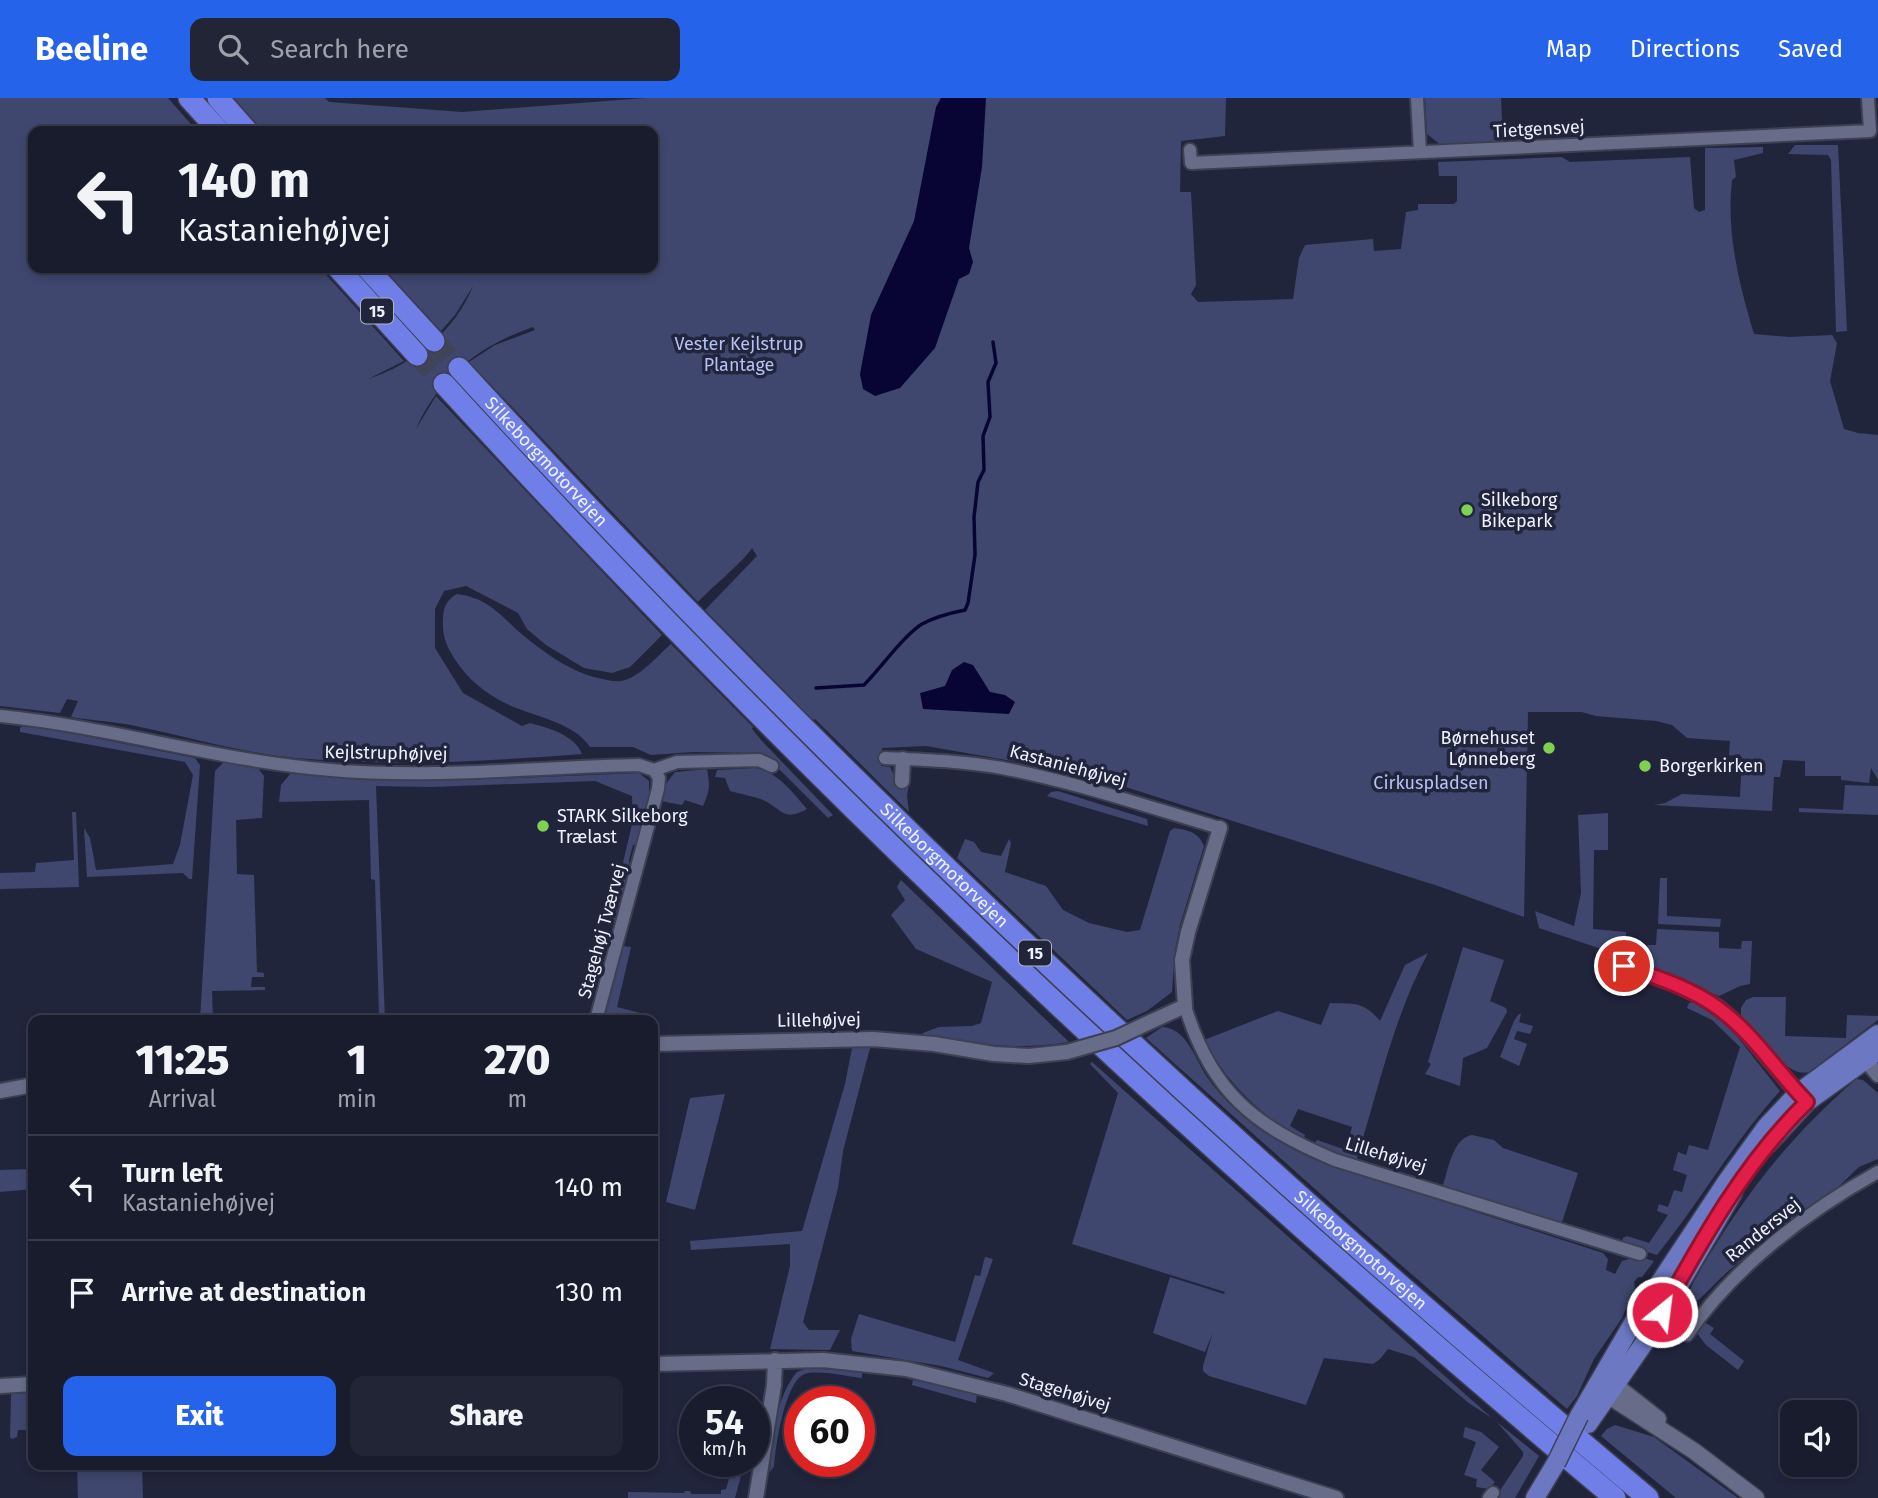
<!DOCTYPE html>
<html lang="en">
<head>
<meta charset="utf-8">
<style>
  body { margin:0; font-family:"Fira Sans",sans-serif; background:#222535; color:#f1f3f6; height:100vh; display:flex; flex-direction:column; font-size:26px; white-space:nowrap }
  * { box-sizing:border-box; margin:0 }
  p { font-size:23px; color:#9fa1aa }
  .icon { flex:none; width:38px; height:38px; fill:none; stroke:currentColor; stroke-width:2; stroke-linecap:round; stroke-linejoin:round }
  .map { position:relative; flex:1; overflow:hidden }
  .details { position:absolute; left:28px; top:917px; width:630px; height:455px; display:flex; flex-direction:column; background:#191c2d; border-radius:14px; box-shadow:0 4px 10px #0003,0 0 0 2px #373a49 }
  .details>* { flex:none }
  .hud { position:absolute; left:28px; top:28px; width:630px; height:147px; border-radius:14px; box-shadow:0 4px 10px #0003,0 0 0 2px #373a49; background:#191c2d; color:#f1f3f6; overflow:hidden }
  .tools { position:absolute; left:1780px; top:1302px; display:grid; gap:14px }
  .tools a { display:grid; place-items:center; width:77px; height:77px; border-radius:14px; background:#191c2d; box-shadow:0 4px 10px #0003,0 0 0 2px #373a49; font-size:35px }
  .speed { position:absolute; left:679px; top:1288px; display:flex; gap:14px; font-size:35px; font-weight:700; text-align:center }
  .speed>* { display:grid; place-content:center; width:91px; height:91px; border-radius:50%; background:#191c2d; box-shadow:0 4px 10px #0003,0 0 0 2px #373a49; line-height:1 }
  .speed small { font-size:18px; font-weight:400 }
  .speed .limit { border:10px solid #d22; background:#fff; color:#111 }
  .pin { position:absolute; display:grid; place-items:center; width:60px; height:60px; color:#fff; margin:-30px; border:4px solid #fff; border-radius:50%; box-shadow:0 2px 7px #0007 }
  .me { position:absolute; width:77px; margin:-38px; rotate:29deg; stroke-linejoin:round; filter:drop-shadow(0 0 5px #0008) }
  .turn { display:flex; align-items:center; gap:24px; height:147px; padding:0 35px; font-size:32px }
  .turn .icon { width:91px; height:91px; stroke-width:2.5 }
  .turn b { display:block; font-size:49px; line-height:60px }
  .eta { display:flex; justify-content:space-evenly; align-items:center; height:119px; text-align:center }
  .eta b { font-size:42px; font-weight:800; line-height:49px }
  .cta { display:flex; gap:14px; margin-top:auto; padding:14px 35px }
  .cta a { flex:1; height:80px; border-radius:14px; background:#2563eb; color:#fff; font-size:28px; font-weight:800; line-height:80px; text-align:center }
  .cta a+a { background:#222535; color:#f1f3f6 }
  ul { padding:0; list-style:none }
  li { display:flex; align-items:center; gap:21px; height:105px; padding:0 35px; border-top:2px solid #373a49 }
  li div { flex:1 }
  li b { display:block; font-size:26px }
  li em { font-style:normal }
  header { display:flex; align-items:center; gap:42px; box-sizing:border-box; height:98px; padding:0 35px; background:#2563eb; color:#fff }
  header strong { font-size:33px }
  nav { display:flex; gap:38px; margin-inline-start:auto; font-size:24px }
  .search { width:490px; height:63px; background:#222535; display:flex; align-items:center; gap:18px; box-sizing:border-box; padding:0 24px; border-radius:14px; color:#9fa1aa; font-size:26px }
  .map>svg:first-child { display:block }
  .green { fill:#3f476e }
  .water { fill:#080535 }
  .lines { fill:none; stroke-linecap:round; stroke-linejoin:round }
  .stream { stroke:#080535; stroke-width:3.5 }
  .motorway-tunnel { stroke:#404459; stroke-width:21; stroke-dasharray:21 10; stroke-linecap:butt }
  .minor-casing { stroke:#3d4052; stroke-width:16 }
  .tertiary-casing { stroke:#3d4052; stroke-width:18 }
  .secondary-casing { stroke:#3d4052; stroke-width:19 }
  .primary-casing { stroke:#3d4052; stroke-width:21 }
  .motorway-casing { stroke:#3d4052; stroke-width:24 }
  .minor { stroke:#676d88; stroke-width:12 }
  .tertiary { stroke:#676d88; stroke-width:14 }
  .secondary { stroke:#676d88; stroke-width:16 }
  .primary { stroke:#6c78c1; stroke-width:18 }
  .motorway { stroke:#6f7fe7; stroke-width:21 }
  .tertiary-bridge-casing { stroke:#3d4052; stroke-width:18; stroke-linecap:butt }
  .primary-bridge-casing { stroke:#3d4052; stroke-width:21; stroke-linecap:butt }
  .tertiary-bridge { stroke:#676d88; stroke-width:14 }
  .primary-bridge { stroke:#6c78c1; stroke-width:18 }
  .route-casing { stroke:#92132f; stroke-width:18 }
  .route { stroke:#e11d48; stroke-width:12 }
  .poi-dot { fill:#80d051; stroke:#21253c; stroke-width:2.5 }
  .labels { text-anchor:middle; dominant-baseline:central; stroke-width:7; stroke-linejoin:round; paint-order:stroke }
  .shield { fill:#21253c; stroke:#b0b4c3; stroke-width:2 }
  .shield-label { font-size:16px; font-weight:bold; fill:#eef1fd }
  .street-label { font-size:18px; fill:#eef1fd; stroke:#21253c }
  .park-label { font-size:18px; fill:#b5c1f3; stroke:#21253c }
  .poi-label { font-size:18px; fill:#eef1fd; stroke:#21253c; text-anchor:start }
</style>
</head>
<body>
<header>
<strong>Beeline</strong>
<div class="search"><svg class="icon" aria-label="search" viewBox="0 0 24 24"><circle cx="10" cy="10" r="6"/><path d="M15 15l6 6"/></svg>Search here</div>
<nav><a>Map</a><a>Directions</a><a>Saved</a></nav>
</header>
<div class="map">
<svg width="1878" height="1400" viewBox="0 0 1878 1400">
  <rect width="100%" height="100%" fill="#21253c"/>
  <path class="green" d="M0 0H168L197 33H33V170H320L404 263 368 281C414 266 455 233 473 188L455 217 441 233 383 170H653V33H263L234 0H325L329 4 462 14 645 0H1226L1225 38 1181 43 1180 94H1191L1196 187 1191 196 1198 204 1293 201 1299 160 1305 147 1373 141 1374 153 1401 151 1406 114 1418 112V106H1454L1457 103V78H1439L1438 64 1562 59 1570 64 1690 59 1694 110 1699 114 1705 112V50L1763 49V55L1734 62 1736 79 1732 82C1726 134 1739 186 1754 236L1789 239 1832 237 1837 245 1830 283 1844 331 1858 335 1878 337V682L1871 670 1869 685 1841 682V678H1805V663L1783 662 1780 679H1774L1772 713 1654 707 1665 705 1682 696 1740 699 1742 659 1729 657 1730 643 1687 640 1672 627 1656 623 1596 618 1582 614H1528L1524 819 1438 788 1113 685 1070 673 926 648 882 650 881 668 890 669 898 685H909L907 698 909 714 815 621 813 622 705 512 757 458 752 450C742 465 712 489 698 504L469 264 495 247 535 232 533 229C480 247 439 279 416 331L436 298 662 537 630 569 612 575 584 570 546 547 527 531 518 515 466 488 444 493 435 511V550L463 595 522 628 530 625C548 630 575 637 582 656 487 663 391 669 296 660 245 655 195 641 145 630 121 624 96 623 71 619L78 603 67 601 60 615 0 608Z
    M1425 0H1501L1503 43 1441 47 1427 36Z
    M1795 47H1838L1847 233 1836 234 1831 62 1828 57 1788 56Z
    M457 496C490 500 501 519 524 538 545 555 571 574 598 580 607 582 617 585 625 582 642 577 658 557 671 546L753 629 752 631 762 643 833 717 828 720 774 666 757 655 693 654 651 657 633 649H590C573 623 531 618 505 605 486 596 467 580 456 563 447 549 442 539 443 522 443 510 446 502 457 496Z
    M25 626 195 660 200 667 192 781H189L183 775 87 779 84 730 90 740 96 772 173 766 180 747 193 677 185 664 20 634V630Z
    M224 664 257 669 264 678 262 720 236 722 237 776 254 777 257 874 264 875V879H252L251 889H265V892L212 893 213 922H200L215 673Z
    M755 670C778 674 792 694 807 711 783 724 784 712 763 702 753 698 740 696 730 693L725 680 715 679 717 672Z
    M707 671C710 689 710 692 703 708L685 702 682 707 661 703 665 687 675 674Z
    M291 675 396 682 517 680 639 675 649 683V701L637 746 633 747 629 762 630 768 614 826 610 820 633 722 632 698 595 683 431 689 376 688 385 922H320V920L379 917 375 782 371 781 369 702 279 704 281 687Z
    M1845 687 1878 688V717L1799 714V710L1843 712Z
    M1058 693 1147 721 1148 728 1047 698 1051 694Z
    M72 714H76L79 789 0 791V775L35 774 36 765 74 762Z
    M1608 715V752H1594L1593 831 1626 834V846L1635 847 1628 858 1625 859 1539 830 1535 813 1574 828 1581 795 1578 717Z
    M1174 730C1188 732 1198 734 1204 748L1180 827 1175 852 1172 894 1147 913 1127 922 957 760 965 741 974 744 981 754 1001 758 1009 741 1011 745 1005 774 1046 788 1063 812 1089 825 1127 834 1140 832 1170 733Z
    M1660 780H1667V818L1721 821 1720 829 1658 826Z
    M901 782 1069 944C1019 953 971 945 921 939L923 935 939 929 972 928 981 925 992 884 916 851 891 817 905 802 897 789Z
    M1657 831 1719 834V850L1741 851 1742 843H1752L1750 886 1740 888 1719 898 1656 873 1647 860V847H1656Z
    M623 848 631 849 617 909 648 917 647 922H604Z
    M1463 849 1504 862 1490 903 1506 910 1507 914 1487 950 1463 960 1460 988 1425 976 1431 966 1428 964Z
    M1428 855C1394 918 1378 992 1357 1060H1352L1314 1046 1317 1042 1346 1052 1352 1029 1298 1011 1290 1028 1305 1037 1303 1042C1259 1016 1228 986 1204 942L1278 913 1321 927 1330 905C1355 906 1363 903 1380 923L1405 867Z
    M1753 899H1786L1785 938 1846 940 1847 917 1878 918V922L1809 974C1786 981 1757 934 1741 919V910L1746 902Z
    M1693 904 1728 927 1780 993C1734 1043 1700 1104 1657 1157L1625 1147 1622 1144 1623 1140 1627 1138 1649 1145 1668 1117 1657 1113 1659 1106 1668 1109 1674 1092 1682 1094 1687 1077 1673 1072 1678 1054 1686 1057 1689 1047 1708 1052 1740 949 1712 922 1687 910 1689 905Z
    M1519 916H1521L1519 924 1533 928 1530 936 1517 933 1514 941 1527 946 1519 968 1500 959 1514 923Z
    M1162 929C1187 930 1195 961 1207 979 1234 1018 1275 1045 1318 1063L1603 1155 1608 1161 1606 1172 1615 1176 1622 1163C1634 1159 1642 1159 1654 1163L1642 1179H1638L1634 1184 1635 1189 1622 1220 1594 1261 1577 1298 1567 1311 1363 1134 1146 940Z
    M852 950H870L843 1053 838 1090 803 1224 809 1232H840L830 1252 770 1251 790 1168V1146L691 1152 690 1143 802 1133 845 986Z
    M1092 964 1492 1320 1470 1306 1414 1259 1388 1251 1380 1261 1373 1266 1324 1260 1306 1307 1209 1278 1203 1273V1268L1213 1234 1205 1254 1153 1235 1170 1179 1224 1196 1225 1194 1072 1146 1118 995 1090 966Z
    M1856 981 1863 982 1878 995V1061L1859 1069 1836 1091 1774 1135 1726 1175 1675 1225C1686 1195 1702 1168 1720 1140 1760 1077 1800 1030 1856 981Z
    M725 996 695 1112 666 1104 690 1000Z
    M1472 1037 1494 1042 1503 1050 1578 1075 1561 1127 1442 1090C1448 1074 1452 1040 1472 1037Z
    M33 1071V1091L0 1094V1072Z
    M985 1159 993 1161 958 1262 994 1275 988 1280 941 1268 852 1253 851 1241 859 1216 955 1244 975 1177 980 1178Z
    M1704 1224 1714 1230 1710 1236 1744 1263 1738 1272 1706 1247 1696 1234Z
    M808 1270 862 1274V1280C845 1278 824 1273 808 1275 785 1278 776 1348 774 1368L770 1374C773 1341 775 1300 797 1274Z
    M913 1282 977 1295 976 1305 912 1287Z
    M33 1295V1332H18L17 1339 12 1341 10 1339 11 1296Z
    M1497 1324 1539 1358 1515 1400H1495L1523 1358V1354Z
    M1615 1327 1654 1339 1738 1400H1676L1601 1338 1607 1331Z
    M1465 1329 1481 1334 1499 1349 1481 1372 1495 1384 1489 1391 1476 1389 1477 1381 1464 1377 1476 1344 1463 1339Z
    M734 1363H745L735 1400H628V1394L684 1395 685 1393H690L691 1396H721V1392L726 1391Z
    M77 1367H142L143 1400H78Z"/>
  <path class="water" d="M941 0H986L982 69 969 150 973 164 969 176 959 181 935 250 900 290 875 298 863 291 860 276 871 217 914 123 936 9Z
    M964 564 973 567 990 594 1005 597 1015 604 1009 616 923 611 920 595 945 588 952 572Z"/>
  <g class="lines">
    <path class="stream" d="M816 590 864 587C880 571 904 537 922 526 935 519 950 515 965 512L968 505 975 457 974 419 978 384 984 372 983 338 990 319 988 284 996 265 993 244"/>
    <path class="motorway-tunnel" d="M434 243 459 270
      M417 257 444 286"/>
    <defs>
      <path id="minor" d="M1417 0 1420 54
        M1190 52 1191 65 1870 33 1868 0
        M0 618C111 629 219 663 331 672 433 681 537 669 639 667L654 672 677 664 759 662 772 668
        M885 660C924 662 963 663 1002 670 1076 684 1148 709 1220 730
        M1185 908C1211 994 1254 1028 1335 1062L1640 1156
        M596 922 658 691 659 680 654 672
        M1687 1237C1734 1169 1806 1114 1878 1074
        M1489 1400 1493 1395"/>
      <path id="tertiary" d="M902 683 903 661
        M1624 868C1656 879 1692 890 1719 910 1752 936 1775 972 1805 1002
        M1150 924 1185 908 1182 862 1188 834 1220 730
        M653 946 873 941 934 946 994 956 1029 958 1067 954
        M1859 954 1878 977
        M0 993 33 987
        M653 1266 823 1262 906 1271 1007 1296 1336 1400
        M0 1288 33 1286
        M756 1400 774 1287 775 1262"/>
      <path id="secondary" d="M1606 1283 1616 1288 1658 1321
        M1609 1298 1694 1353 1756 1400"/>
      <path id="primary" d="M1768 1046 1807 1004 1878 953
        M1579 1318 1633 1225 1727 1083 1766 1029 1798 995 1878 936
        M1588 1326 1649 1238 1733 1095
        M1535 1400 1556 1365"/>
      <g id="motorway">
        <path d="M189 0 219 33"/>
        <path d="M218 0 247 33"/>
        <path d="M338 170 417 257"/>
        <path d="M367 170 434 243"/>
        <path id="s1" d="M459 270C829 674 1229 1048 1648 1400"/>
        <path d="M444 286C807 684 1202 1054 1615 1400"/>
      </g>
    </defs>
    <use href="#minor" class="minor-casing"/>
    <use href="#tertiary" class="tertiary-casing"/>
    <use href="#secondary" class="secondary-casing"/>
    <use href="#primary" class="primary-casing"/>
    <use href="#motorway" class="motorway-casing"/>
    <use href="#minor" class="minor"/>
    <use href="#tertiary" class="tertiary"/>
    <use href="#secondary" class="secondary"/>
    <use href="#primary" class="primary"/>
    <use href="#motorway" class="motorway"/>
    <defs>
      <path id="tertiary-bridge" d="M1067 954 1116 940 1150 924"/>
      <path id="primary-bridge" d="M1556 1365 1579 1318"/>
    </defs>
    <use href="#tertiary-bridge" class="tertiary-bridge-casing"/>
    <use href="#primary-bridge" class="primary-bridge-casing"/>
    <use href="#tertiary-bridge" class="tertiary-bridge"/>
    <use href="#primary-bridge" class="primary-bridge"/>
  </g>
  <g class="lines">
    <defs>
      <path id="route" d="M1624 868C1656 879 1691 890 1718 910 1753 935 1777 974 1807 1004 1746 1063 1703 1140 1662 1214"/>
    </defs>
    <use href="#route" class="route-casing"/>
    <use href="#route" class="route"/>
  </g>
  <g class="poi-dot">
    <circle cx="1467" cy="412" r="7"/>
    <circle cx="1549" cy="650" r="7"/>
    <circle cx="1645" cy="668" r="7"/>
    <circle cx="543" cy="728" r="7"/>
  </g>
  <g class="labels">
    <g class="shield">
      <rect x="361" y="200.5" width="32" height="25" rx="5"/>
      <rect x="1019" y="842.5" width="32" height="25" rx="5"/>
    </g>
    <g class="shield-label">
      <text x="377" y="213">15</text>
      <text x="1035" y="855">15</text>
    </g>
    <g class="street-label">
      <text transform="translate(1539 31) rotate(-3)">Tietgensvej</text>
      <text stroke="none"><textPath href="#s1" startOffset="128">Silkeborgmotorvejen</textPath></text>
      <text transform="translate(386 655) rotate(1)">Kejlstruphøjvej</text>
      <text transform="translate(1068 668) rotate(15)">Kastaniehøjvej</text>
      <text stroke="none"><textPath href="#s1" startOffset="695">Silkeborgmotorvejen</textPath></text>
      <text transform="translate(602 833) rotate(-75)">Stagehøj Tværvej</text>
      <text transform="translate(819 922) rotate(-1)">Lillehøjvej</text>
      <text transform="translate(1386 1057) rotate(17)">Lillehøjvej</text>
      <text transform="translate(1763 1132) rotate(-39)">Randersvej</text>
      <text stroke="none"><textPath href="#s1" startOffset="1262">Silkeborgmotorvejen</textPath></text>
      <text transform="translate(1065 1294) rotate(17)">Stagehøjvej</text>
    </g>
    <g class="park-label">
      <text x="739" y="246">Vester Kejlstrup<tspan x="739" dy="21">Plantage</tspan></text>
      <text x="1431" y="685">Cirkuspladsen</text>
    </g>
    <g class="poi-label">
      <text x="1481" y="402">Silkeborg<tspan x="1481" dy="21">Bikepark</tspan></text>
      <text x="1535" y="640" text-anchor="end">Børnehuset<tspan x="1535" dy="21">Lønneberg</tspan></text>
      <text x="1659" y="668">Borgerkirken</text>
      <text x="557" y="718">STARK Silkeborg<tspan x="557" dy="21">Trælast</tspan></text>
    </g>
  </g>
</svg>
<div class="tools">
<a><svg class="icon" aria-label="sound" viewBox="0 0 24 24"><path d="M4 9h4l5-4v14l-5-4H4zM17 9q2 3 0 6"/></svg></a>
</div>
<div class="speed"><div>54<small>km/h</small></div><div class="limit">60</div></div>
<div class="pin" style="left:1624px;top:868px;background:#d93025"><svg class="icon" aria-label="arrive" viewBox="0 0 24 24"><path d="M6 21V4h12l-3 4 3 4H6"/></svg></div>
<svg class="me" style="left:1662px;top:1214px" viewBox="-20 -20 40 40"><circle r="17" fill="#e11d48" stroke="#fff" stroke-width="3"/><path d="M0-11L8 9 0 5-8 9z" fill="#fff"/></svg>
<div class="hud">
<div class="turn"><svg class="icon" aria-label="left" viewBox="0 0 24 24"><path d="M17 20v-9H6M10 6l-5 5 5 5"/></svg><div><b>140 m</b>Kastaniehøjvej</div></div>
</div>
<section class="details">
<div class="eta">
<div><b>11:25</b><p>Arrival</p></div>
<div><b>1</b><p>min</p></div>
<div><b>270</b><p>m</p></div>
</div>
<ul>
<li><svg class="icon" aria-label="left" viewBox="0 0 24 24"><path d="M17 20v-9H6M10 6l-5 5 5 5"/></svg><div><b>Turn left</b><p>Kastaniehøjvej</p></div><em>140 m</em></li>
<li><svg class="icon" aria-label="arrive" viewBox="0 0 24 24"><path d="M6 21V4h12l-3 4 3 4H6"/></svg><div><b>Arrive at destination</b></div><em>130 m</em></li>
</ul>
<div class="cta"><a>Exit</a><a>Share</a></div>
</section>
</div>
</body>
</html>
